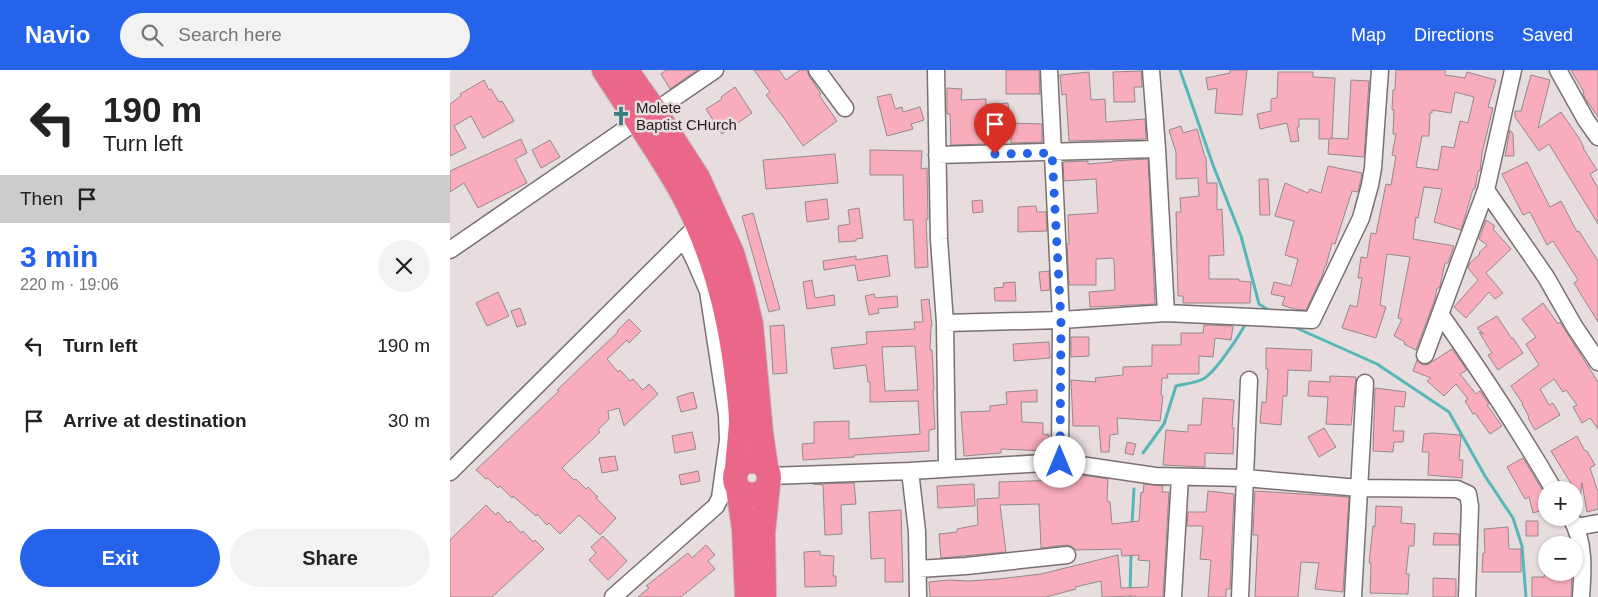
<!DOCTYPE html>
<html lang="en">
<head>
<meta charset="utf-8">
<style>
  body { margin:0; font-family:Arial,sans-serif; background:#f2f2f2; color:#222; height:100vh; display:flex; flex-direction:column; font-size:19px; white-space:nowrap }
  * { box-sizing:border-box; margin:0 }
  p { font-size:16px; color:#767676 }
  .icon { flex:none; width:28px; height:28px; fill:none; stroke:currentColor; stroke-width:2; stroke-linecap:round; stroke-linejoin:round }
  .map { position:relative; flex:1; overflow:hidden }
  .side { display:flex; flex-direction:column; background:#fff; width:450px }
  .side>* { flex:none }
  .top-card { background:#fff; color:#222; overflow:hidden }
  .controls { position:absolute; left:1088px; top:411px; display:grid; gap:10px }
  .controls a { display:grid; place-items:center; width:45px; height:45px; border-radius:50%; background:#fff; box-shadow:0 1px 4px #0004; font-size:25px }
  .pin { position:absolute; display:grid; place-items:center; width:42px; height:42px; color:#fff; margin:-51px -21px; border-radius:50% 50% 50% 0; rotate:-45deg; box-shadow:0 0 5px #0007 }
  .pin .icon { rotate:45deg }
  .me { position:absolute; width:55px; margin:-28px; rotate:0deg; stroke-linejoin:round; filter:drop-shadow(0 0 4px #0008) }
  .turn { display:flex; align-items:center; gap:18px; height:105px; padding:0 20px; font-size:22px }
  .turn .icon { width:65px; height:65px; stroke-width:2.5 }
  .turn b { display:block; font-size:35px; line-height:42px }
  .then { display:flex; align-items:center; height:48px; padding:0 20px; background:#0003; gap:10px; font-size:19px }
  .round { display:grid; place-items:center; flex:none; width:52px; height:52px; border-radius:26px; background:#f2f2f2 }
  .headline { display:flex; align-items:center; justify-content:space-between; height:85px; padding:0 20px }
  h1 { font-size:30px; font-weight:700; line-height:38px; color:#2563eb }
  .primary-button { display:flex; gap:10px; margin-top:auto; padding:10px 20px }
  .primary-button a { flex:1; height:58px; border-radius:30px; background:#2563eb; color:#fff; font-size:20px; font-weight:700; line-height:58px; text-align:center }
  .primary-button a+a { background:#f2f2f2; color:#222 }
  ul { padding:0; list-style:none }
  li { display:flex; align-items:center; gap:15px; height:75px; padding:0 20px }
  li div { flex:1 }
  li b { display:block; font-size:19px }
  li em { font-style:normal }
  header { display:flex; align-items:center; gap:30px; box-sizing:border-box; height:70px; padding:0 25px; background:#2563eb; color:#fff }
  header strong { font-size:24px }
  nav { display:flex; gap:28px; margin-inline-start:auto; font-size:18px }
  .search { width:350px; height:45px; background:#f2f2f2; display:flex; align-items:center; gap:12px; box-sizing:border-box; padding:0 18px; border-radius:28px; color:#767676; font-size:19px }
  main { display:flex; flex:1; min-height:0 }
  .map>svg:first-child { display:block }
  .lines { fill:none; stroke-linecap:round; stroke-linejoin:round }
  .stream { stroke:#55b6bb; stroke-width:3 }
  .building { fill:#f9adbc; stroke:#93898b; fill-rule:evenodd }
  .minor-casing { stroke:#7a7071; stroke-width:19 }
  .highway-casing { stroke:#bdbcbc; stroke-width:26 }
  .minor { stroke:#fff; stroke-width:16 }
  .highway { stroke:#eb6789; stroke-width:24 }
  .route { stroke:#2563eb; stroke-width:9; stroke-dasharray:0 16.2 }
  .labels { text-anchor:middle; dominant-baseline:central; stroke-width:5; stroke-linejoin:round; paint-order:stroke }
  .poi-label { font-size:15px; fill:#231f1f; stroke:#e8ddde; text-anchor:start }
</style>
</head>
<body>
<header>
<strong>Navio</strong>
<div class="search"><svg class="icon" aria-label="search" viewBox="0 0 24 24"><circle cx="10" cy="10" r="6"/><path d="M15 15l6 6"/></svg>Search here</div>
<nav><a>Map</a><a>Directions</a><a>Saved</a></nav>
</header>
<main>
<section class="side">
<div class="top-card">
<div class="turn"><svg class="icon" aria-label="left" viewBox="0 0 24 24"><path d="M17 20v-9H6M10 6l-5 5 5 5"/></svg><div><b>190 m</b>Turn left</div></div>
<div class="then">Then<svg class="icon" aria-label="arrive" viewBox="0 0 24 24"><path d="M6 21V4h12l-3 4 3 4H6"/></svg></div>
</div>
<div class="headline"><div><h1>3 min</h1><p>220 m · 19:06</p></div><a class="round"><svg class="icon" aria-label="close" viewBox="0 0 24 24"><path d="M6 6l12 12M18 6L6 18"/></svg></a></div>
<ul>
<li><svg class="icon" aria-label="left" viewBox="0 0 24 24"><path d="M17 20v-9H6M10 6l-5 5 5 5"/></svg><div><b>Turn left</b></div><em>190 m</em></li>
<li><svg class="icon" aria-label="arrive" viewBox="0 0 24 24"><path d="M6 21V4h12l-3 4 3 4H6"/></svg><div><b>Arrive at destination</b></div><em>30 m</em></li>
</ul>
<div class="primary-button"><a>Exit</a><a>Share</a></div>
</section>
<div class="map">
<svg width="1148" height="527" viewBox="0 0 1148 527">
  <rect width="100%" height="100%" fill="#e8ddde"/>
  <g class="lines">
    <path class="stream" d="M730 0 763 95 791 166 809 234 820 241
      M842 256 927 294 999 342 1035 406 1063 448 1072 476 1076 527
      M693 383 714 354 726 316C735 314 745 313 753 309 765 303 789 266 796 253
      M682 454 684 419
      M680 527 681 483"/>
  </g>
  <path class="building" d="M216 0H247L220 19 211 4Z
    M304 0H329L336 10 350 0H357L359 6 371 24 369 25 387 51 353 76 334 48 316 25 320 22Z
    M556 0H589L590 24H556Z
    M780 0H797L792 45 765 43 767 18 758 20 756 8 780 3Z
    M946 0H995V5L1015 8 1017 2 1046 10 1038 37 1043 38 1032 83 1030 101H1028L1025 119H1023L1011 160 984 152 992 119 974 117 968 148 966 147 963 169 1004 176 998 193H995L990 216 989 218H987L985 229 966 280 954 274 955 272 944 266 952 249 948 248 960 187 937 184 930 235 936 237 926 268 892 258 900 235 907 237 912 208H908L911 187 917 188 921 163 926 164 936 114 941 115 946 86 942 85 946 64H943L944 40H942L943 20H945ZM1005 22 1024 27 1018 53 1010 51 1004 78 992 76 988 100 966 97 972 66H979L980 43H982V40L1001 43Z
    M1121 0H1148V47L1135 28 1133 23 1134 22Z
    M691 1 692 17H684L685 32H664L663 2Z
    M639 2 641 30 655 29 656 52 695 49 696 69 619 71 616 24 612 25 610 5Z
    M828 2H863V7L885 8 882 68H880L898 69 901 10 919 11 914 87 878 84 879 69H869V49H849V57H847L849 71 841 72 837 53 810 59 807 44 821 41V29L827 28Z
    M1081 5 1100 10 1088 58 1111 42 1129 68 1134 78H1133L1147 100 1140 104 1148 118V154L1099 74 1089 81 1065 47V41H1071Z
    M34 10 39 20 41 19 49 32 52 31 64 51 33 68 21 46 4 56 16 78 0 86V34L11 26 10 24Z
    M285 17 302 43 272 64 256 39 272 29 271 27Z
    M497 18 512 19 511 30 536 29V35L558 33 559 42 537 45V74L501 75 500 44H497Z
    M441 24 445 39 452 37 453 42 470 37 474 50 461 54 463 59 437 66 427 27Z
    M561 53 592 54V72L561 73Z
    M731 56 733 63 747 59 755 87H756L757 113H767V140L772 139 774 185 759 186V209H789V211L801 212 800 233H733V226H728L726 142H731L730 128 749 126 748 108 726 109V82L719 60Z
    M1060 60 1063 64 1064 86H1055Z
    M71 69 77 83 65 89 77 113 28 138 14 113 0 122V101Z
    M100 70 110 87 91 98 82 80Z
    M420 80 472 81 471 99 477 98 478 149H476L478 197 465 198 463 150H454L453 105H420Z
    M385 84 388 113 316 119 313 90Z
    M698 89 705 234 640 237 639 222 665 220 664 190 663 188 646 189V215H619L617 174H619L618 145 648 143 646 109 614 111 613 92 638 91V94L662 92V91Z
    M1077 92 1100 137 1111 131 1127 162 1129 161 1148 191V252L1124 213 1128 210 1103 171 1097 175 1080 142 1073 145 1052 104Z
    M878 96 912 103 910 113 908 122 902 121 885 174 882 173 876 196H875L872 206 856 240 844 239 832 235 835 227 821 224 824 212 841 216 848 189 835 185 844 151 825 146 835 113 858 123 860 119 871 123Z
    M809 109H818L820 145H810Z
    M377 129 379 149 357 152 355 132Z
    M532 130 533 142 523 143 522 131Z
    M586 136 587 142H596L597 161 568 162V137Z
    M409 138 413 168 406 169V171L389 172 388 156 400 154 398 140Z
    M303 143 330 239 319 242 292 146Z
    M1036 150 1045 156 1043 159 1061 179 1036 203 1053 223 1045 229 1039 222 1016 248 1004 237 1028 210 1018 198 1020 193 1030 184 1029 183 1037 175 1029 169Z
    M437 185 440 206 408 211 405 195 374 200 373 191 406 186V190Z
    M599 201 600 220 591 221 589 202Z
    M362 210 365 228 384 225 385 235 357 239 353 212Z
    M565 212 566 231H545L544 218 554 217 553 213Z
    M48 222 59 246 37 256 26 233Z
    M424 224 425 228 447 226 448 237 428 239 429 243 419 245 415 226Z
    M479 229 482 256H481L480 280H482L484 320H483L485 359 479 360V381L404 385V387L353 390 352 374 364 373V352L399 351V369L470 364 468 331 420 332V312H418L416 295 384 299 381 278 417 274 416 262 465 259 464 252H473L471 230ZM465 276 468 320 435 321 432 277Z
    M1093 233 1108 254 1110 252 1148 312V359L1140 348 1132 353 1123 337 1127 335 1116 320 1113 322 1104 309 1090 319 1099 335 1103 333 1110 345 1085 360 1078 348 1079 347 1072 334H1073L1061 316 1089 295 1076 274 1086 267 1072 249Z
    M70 238 76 254 67 257 61 241Z
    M1047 246 1062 269 1063 268 1073 283 1048 300 1038 285 1042 283 1029 262 1034 264 1027 258Z
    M179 249 191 261 179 273 177 270 157 289 168 302 170 300 180 311 183 309 193 320 199 314 208 324 174 356 169 338 158 341 159 349 148 360 150 362 112 398 124 410 126 409 136 419 138 417 148 427 146 428 166 448 150 465 129 445 110 464 99 453 97 455 87 444 86 446 63 426 62 428 50 416 48 418 38 408 36 409 26 400 109 321 107 320 168 262 167 261Z
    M334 255 337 303 323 304 320 256Z
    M754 255 783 256 781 270 765 268 763 287 749 286V304H717L718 308H712L711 325 713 326 710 351 667 348 668 364 660 365 659 382H651L649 356H623L621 310 646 312 645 308 673 305V297L702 296V275H731V263H753Z
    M621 267H639V286L621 287Z
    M599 272 600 288 564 291 563 274Z
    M816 278 862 280 861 301 838 300 837 326H833L831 355 810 353 812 332 816 333 818 299H816Z
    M1002 279 1017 300 1010 304 1026 324 1030 321 1039 334 1037 335 1052 356 1040 364 1025 343 1023 344 1015 331 1018 329 1006 314 994 326 977 311 981 308 963 301 967 290 971 294 977 295Z
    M880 306 906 307 901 355 876 354 878 327 858 326 859 311 880 312Z
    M925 318 956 322 954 337 945 336 943 361H954L953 372H944L943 382 923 381Z
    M587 320V332H571L572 352 593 353V364L599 365 598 381 551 379V383L514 386 511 342 540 341V336L557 334 556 322Z
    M243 322 247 338 231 342 227 327Z
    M753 328 784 330 782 358H784L783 384 755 383V397L713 395 716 360 738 362V355H751Z
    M874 358 886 377 869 387 858 367Z
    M242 362 246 379 225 383 222 366Z
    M982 363 1011 365 1009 390H1013L1012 408 978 405 979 382H972L974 364Z
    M1127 366 1135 381H1137L1145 395 1140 398 1148 422V439L1137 442 1132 413 1130 428 1101 381Z
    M677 372 686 374 683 385 675 383Z
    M165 386 168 400 152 403 149 388Z
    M1073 388 1096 426V439L1083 443 1079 427 1075 429 1057 397Z
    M248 401 250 411 231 415 229 405Z
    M631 405 658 409 657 431 660 432 662 454 689 451 691 422 693 423 694 414 713 416 712 422H719L713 527H685V526L652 527 651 511 625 517 626 519 596 527H480L479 512 499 510 518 511 548 509 591 504 668 485 671 518 698 517 700 491 688 490 689 485 672 486 671 479 626 480 621 476 616 475 591 478 589 434 550 435 556 482 491 488 489 464 507 462V459L528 455 527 429 549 428V412L610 410V407H631Z
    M404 413 406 434 391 435 392 464 375 465 373 415 363 414Z
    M524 414 525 436 488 438 487 416Z
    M758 421 784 424 780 519H776V527H758L761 490 750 489 753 456H737L738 442H756Z
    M805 421 899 427 893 522 865 519 869 493 851 492 848 527H805L808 465H803Z
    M36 435 46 445 48 442 58 453 60 451 71 463 73 461 83 472 85 470 94 479 42 527H0V470Z
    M926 436 952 437 951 453 965 454 964 476H959L956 504H959L958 524 920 523 921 493H919L923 456 925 457Z
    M451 440 453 512H435V488L421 489 419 442Z
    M1076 451H1088V466H1076Z
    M1058 457 1059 479H1071V502H1032L1033 483H1035L1034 459Z
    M984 463 1009 464V475H983Z
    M153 466 177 491 158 510 139 490 146 483 141 477Z
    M256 475 265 485 258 491 265 499 231 527H188L199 518 196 516 238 483 242 488Z
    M370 481V485L384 486 383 506H386V516L355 517 354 482Z
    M1095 502H1122L1121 527H1082V507H1094Z
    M983 508 1006 509V527H983Z"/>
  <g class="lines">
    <defs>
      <path id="minor" d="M367 0 395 38
        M486 0 489 169 495 253 497 398
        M599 0 611 250 610 392
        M701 0 707 79 716 243
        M1108 0 1136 50 1148 67
        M205 41 265 0
        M487 85 707 79
        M1036 120 1096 207 1124 256 1148 292
        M0 180 187 51
        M991 245C1031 302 1069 360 1104 420
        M495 253 611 250 716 243 862 250 911 148 920 115 923 98 930 0
        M975 285 1036 120 1063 0
        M460 401 467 461 468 527
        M0 402 241 162
        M319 406 460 401 610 392 705 406 795 408 909 418 1007 419 1018 424 1020 436 1017 527
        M1121 448C1135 472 1133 500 1131 527
        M1126 457 1148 453
        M468 499 516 496 617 485
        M163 527 266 436 270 428 278 370 277 345 258 221 245 191 234 169
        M723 527 730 407
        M790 527 799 310
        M903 527 915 313"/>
      <path id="highway" d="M154 0C179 39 207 78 230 119 261 175 278 236 286 300 288 317 291 335 291 353 290 368 288 383 287 399
        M176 0 205 41 248 108 282 183 293 220 301 254 311 363 316 397
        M285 408a17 17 0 1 1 34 0a17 17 0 1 1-34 0Z
        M288 418 294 459 297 527
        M314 527 313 463 318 415"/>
    </defs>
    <use href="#minor" class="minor-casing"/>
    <use href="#highway" class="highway-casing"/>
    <use href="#minor" class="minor"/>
    <use href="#highway" class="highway"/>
  </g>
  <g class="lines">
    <path class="route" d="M545 84 602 83 611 250 610 392"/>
  </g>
  <defs>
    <symbol id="church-bare" viewBox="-9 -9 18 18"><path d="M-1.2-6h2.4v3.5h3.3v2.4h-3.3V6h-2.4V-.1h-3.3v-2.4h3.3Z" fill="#357e81" stroke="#e8ddde" stroke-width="2.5" paint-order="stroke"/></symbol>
  </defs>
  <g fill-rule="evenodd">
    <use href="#church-bare" x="157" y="32" width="28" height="28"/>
  </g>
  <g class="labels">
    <g class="poi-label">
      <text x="186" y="37">Molete<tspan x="186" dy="17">Baptist CHurch</tspan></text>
    </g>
  </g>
</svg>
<div class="controls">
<a>+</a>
<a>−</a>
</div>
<div class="pin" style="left:545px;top:84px;background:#d93025"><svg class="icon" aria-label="arrive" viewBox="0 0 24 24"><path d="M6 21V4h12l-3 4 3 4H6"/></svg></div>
<svg class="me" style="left:610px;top:392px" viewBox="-20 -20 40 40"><circle r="19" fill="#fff"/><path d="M0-13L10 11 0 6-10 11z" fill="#2563eb"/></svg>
</div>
</main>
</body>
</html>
